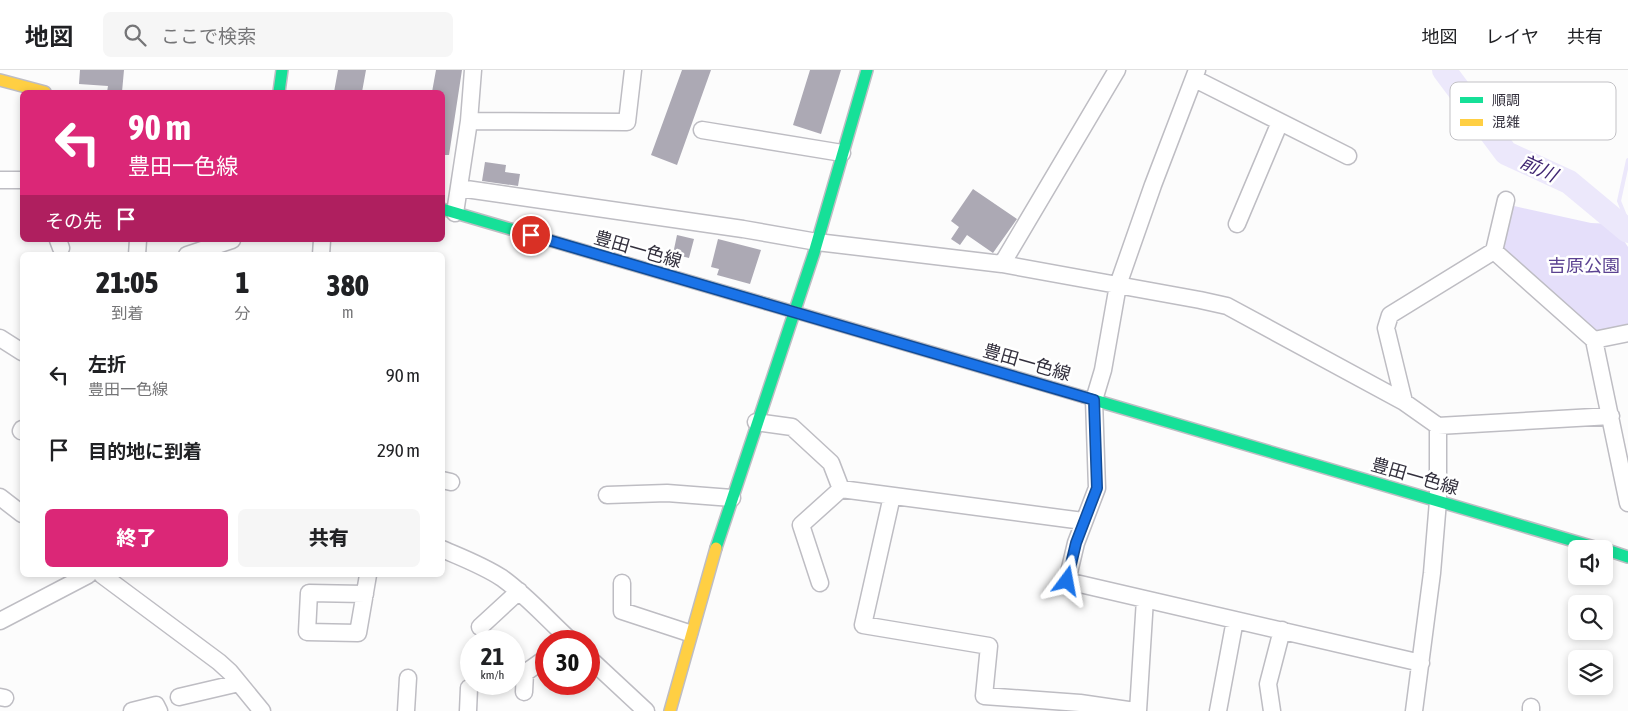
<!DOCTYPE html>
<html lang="ja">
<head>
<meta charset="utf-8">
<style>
  body { margin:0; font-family:"Asap Condensed","Noto Sans JP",sans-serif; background:#f6f6f6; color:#202124; height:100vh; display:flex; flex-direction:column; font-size:19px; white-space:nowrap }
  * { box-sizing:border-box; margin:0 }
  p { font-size:16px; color:#757577 }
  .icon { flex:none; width:28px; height:28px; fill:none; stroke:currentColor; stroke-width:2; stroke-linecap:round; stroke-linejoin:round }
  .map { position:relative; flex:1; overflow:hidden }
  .panel { position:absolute; left:20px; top:182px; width:425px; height:325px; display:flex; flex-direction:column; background:#fff; border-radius:8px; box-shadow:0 2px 8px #0003 }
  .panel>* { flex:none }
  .top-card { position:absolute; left:20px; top:20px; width:425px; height:152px; border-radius:8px; box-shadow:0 2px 8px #0003; background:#db2777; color:#fff; overflow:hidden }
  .controls { position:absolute; left:1568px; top:470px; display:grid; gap:10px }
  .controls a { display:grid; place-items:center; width:45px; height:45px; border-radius:8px; background:#fff; box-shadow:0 2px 8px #0003; font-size:25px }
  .speed { position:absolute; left:460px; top:560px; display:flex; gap:10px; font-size:25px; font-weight:700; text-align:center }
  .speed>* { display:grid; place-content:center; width:65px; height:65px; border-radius:50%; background:#fff; box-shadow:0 2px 8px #0003; line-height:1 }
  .speed small { font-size:12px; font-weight:400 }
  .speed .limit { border:8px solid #d22; background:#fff; color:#111 }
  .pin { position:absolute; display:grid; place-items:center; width:42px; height:42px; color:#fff; margin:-21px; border:2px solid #fff; border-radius:50%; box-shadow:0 1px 5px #0007 }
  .me { position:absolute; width:55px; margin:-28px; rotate:13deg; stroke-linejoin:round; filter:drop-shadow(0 0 4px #0008) }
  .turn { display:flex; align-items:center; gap:18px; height:105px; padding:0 25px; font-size:22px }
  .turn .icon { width:65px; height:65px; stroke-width:2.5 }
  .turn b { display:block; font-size:35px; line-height:42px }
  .then { display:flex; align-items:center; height:48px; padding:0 25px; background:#0003; gap:10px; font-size:19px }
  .eta { display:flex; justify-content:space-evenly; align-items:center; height:85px; text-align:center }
  .eta b { font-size:30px; font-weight:800; line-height:35px }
  .button { display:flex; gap:10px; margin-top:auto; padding:10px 25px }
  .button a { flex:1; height:58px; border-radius:8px; background:#db2777; color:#fff; font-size:20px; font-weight:800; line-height:58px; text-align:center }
  .button a+a { background:#f6f6f6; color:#202124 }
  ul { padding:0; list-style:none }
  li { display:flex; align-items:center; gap:15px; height:75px; padding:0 25px }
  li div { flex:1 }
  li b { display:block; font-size:19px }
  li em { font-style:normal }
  header { display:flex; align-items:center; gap:30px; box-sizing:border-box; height:70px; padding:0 25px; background:#fff; border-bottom:1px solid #e0e0e0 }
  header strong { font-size:24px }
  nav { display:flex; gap:28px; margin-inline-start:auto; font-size:18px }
  .search { width:350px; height:45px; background:#f6f6f6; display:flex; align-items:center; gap:12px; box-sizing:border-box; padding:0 18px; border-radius:8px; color:#757577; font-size:19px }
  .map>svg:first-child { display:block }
  .green { fill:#e5dffa }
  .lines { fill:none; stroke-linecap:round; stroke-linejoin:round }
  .stream { stroke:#ece8fb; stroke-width:4 }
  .river { stroke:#ece8fb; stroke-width:24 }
  .building { fill:#aca9b4 }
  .street-casing { stroke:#bebdc3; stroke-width:19 }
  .fast-casing { stroke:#bebdc3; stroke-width:14 }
  .slow-casing { stroke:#bebdc3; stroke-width:14 }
  .street { stroke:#fff; stroke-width:16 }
  .fast { stroke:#16e098; stroke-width:11 }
  .slow { stroke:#ffcf43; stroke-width:11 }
  .route-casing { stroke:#114b97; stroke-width:12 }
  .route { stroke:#1a73e8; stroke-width:9 }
  .labels { text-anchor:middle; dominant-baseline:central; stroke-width:5; stroke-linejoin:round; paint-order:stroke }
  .street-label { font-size:18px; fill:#33303d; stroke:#fff }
  .park-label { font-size:18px; fill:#5b4291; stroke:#fff }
  .water-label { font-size:19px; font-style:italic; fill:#412773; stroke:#fff }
  .key { fill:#fff; stroke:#c2c1c5; stroke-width:1 }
  .key-label { font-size:14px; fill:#33303d }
</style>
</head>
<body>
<header>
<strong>地図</strong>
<div class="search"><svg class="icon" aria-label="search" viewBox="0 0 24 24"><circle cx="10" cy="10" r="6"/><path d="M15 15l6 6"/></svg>ここで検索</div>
<nav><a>地図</a><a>レイヤ</a><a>共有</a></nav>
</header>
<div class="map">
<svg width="1628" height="641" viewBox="0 0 1628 641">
  <rect width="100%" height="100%" fill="#fcfcfc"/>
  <path class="green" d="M1514 136 1591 153 1613 154 1628 177V254L1597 261 1587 257 1504 181C1501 170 1505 143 1514 136Z"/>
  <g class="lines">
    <path class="stream" d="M1628 90 1619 131 1628 153"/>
    <path class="river" d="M1444 0 1506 83 1569 112 1628 161"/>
  </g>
  <path class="building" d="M80 0H124L122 22H107L108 16 79 14Z
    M338 0H366L362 22H334Z
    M436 0H462L449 85H442V22H432Z
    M682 0H711L677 95 651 85Z
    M810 0H841L821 64 793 55Z
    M485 92 506 95 505 102 520 104 518 116 482 111Z
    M973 119 1017 149 993 183 967 165 960 175 951 169 959 157 951 151Z
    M677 165 694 169 689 188 673 184Z
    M718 169 761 180 750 214 717 205 719 199 711 197Z"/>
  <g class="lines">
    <defs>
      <path id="street" d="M1197 0 1153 115 1118 215 1103 300 1094 330 1097 418 1076 473 1067 511 1421 593
        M1195 9 1348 86
        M469 51 627 52 633 0
        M702 60 842 83
        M0 110H22
        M459 118 743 159 817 172 1002 194 1200 230 1227 236 1404 332
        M1506 130 1494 181 1594 270 1628 433
        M455 143 469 51 473 0
        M1237 154 1280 52
        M58 170 61 178
        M1494 181 1390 245 1386 258 1404 332 1438 356 1611 346
        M137 185 138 170
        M187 185 232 170
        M321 185 322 170
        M1002 194 1117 0
        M0 268 22 282
        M1594 270 1628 263
        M756 352 792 357 831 393 841 419 801 455 820 513
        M21 361 22 359
        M442 410 451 412
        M841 419 1083 451
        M607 425 667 423 732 428
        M892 426 863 555 989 576 984 626 1080 633 1135 641
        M0 427 22 444
        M442 479C463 488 484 496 502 508 527 526 548 550 571 571
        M102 505 219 592 230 602 262 641
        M622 513V541L689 563
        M365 524 309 523 307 562 358 563 368 505
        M0 551 88 505
        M480 557 519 521
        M589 588 646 641
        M524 622 525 603 546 588
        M0 627 5 628
        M179 627 239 613
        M132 641 156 635 159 641
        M406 641 408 608
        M468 641 469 618
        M1138 641 1145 529
        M1218 641 1235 550
        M1272 641 1268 614 1282 560
        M1414 641 1432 503 1438 431V356
        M1531 641V637"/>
      <path id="fast" d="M279 22 282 0
        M442 139 767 234
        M1084 327 1601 479
        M716 478 814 183 867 0
        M1604 479 1628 487"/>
      <path id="slow" d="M0 10 45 22
        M767 234 1084 327
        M670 641 716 478"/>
    </defs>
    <use href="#street" class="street-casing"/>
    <use href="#fast" class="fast-casing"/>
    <use href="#slow" class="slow-casing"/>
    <use href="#street" class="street"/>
    <use href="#fast" class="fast"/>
    <use href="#slow" class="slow"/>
  </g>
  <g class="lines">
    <defs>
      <path id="route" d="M531 165 1094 330 1097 418 1076 473 1067 511"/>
    </defs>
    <use href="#route" class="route-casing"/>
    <use href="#route" class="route"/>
  </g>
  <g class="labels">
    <g class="street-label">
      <text transform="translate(638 179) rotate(16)">豊田一色線</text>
      <text transform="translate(1027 292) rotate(16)">豊田一色線</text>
      <text transform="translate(1415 406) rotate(16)">豊田一色線</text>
    </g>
    <g class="park-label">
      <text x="1584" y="195">吉原公園</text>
    </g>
    <g class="water-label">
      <text transform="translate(1539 98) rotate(25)">前川</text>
    </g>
  </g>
  <rect x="1450" y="12" width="166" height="58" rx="8" class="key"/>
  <rect x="1460" y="27" width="23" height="6" fill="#16e098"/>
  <rect x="1460" y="49" width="23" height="7" fill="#ffcf43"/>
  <g class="key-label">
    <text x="1492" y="35">順調</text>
    <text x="1492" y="57">混雑</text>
  </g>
</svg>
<div class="controls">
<a><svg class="icon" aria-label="sound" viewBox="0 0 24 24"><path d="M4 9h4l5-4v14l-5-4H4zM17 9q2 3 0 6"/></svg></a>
<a><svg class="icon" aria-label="search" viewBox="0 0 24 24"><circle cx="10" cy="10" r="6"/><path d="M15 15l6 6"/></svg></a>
<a><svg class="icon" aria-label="layers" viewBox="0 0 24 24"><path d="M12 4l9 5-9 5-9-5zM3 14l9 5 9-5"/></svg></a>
</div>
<div class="speed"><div>21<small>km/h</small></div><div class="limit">30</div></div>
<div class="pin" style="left:531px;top:165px;background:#d93025"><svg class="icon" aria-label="arrive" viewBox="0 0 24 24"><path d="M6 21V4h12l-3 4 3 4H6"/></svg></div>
<svg class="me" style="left:1067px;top:511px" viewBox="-20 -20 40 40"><path d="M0-17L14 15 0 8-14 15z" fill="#1a73e8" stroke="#fff" stroke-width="4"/></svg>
<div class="top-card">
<div class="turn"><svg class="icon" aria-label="left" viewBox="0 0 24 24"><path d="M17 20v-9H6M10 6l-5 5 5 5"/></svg><div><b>90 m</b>豊田一色線</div></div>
<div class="then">その先<svg class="icon" aria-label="arrive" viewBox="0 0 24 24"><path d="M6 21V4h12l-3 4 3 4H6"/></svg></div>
</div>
<section class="panel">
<div class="eta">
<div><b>21:05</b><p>到着</p></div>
<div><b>1</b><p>分</p></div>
<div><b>380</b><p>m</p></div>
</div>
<ul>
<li><svg class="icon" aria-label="left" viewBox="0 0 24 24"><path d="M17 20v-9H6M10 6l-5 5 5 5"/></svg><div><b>左折</b><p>豊田一色線</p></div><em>90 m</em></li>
<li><svg class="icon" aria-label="arrive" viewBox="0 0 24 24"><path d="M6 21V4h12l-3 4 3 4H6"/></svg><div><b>目的地に到着</b></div><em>290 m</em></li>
</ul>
<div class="button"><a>終了</a><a>共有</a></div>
</section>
</div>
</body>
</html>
